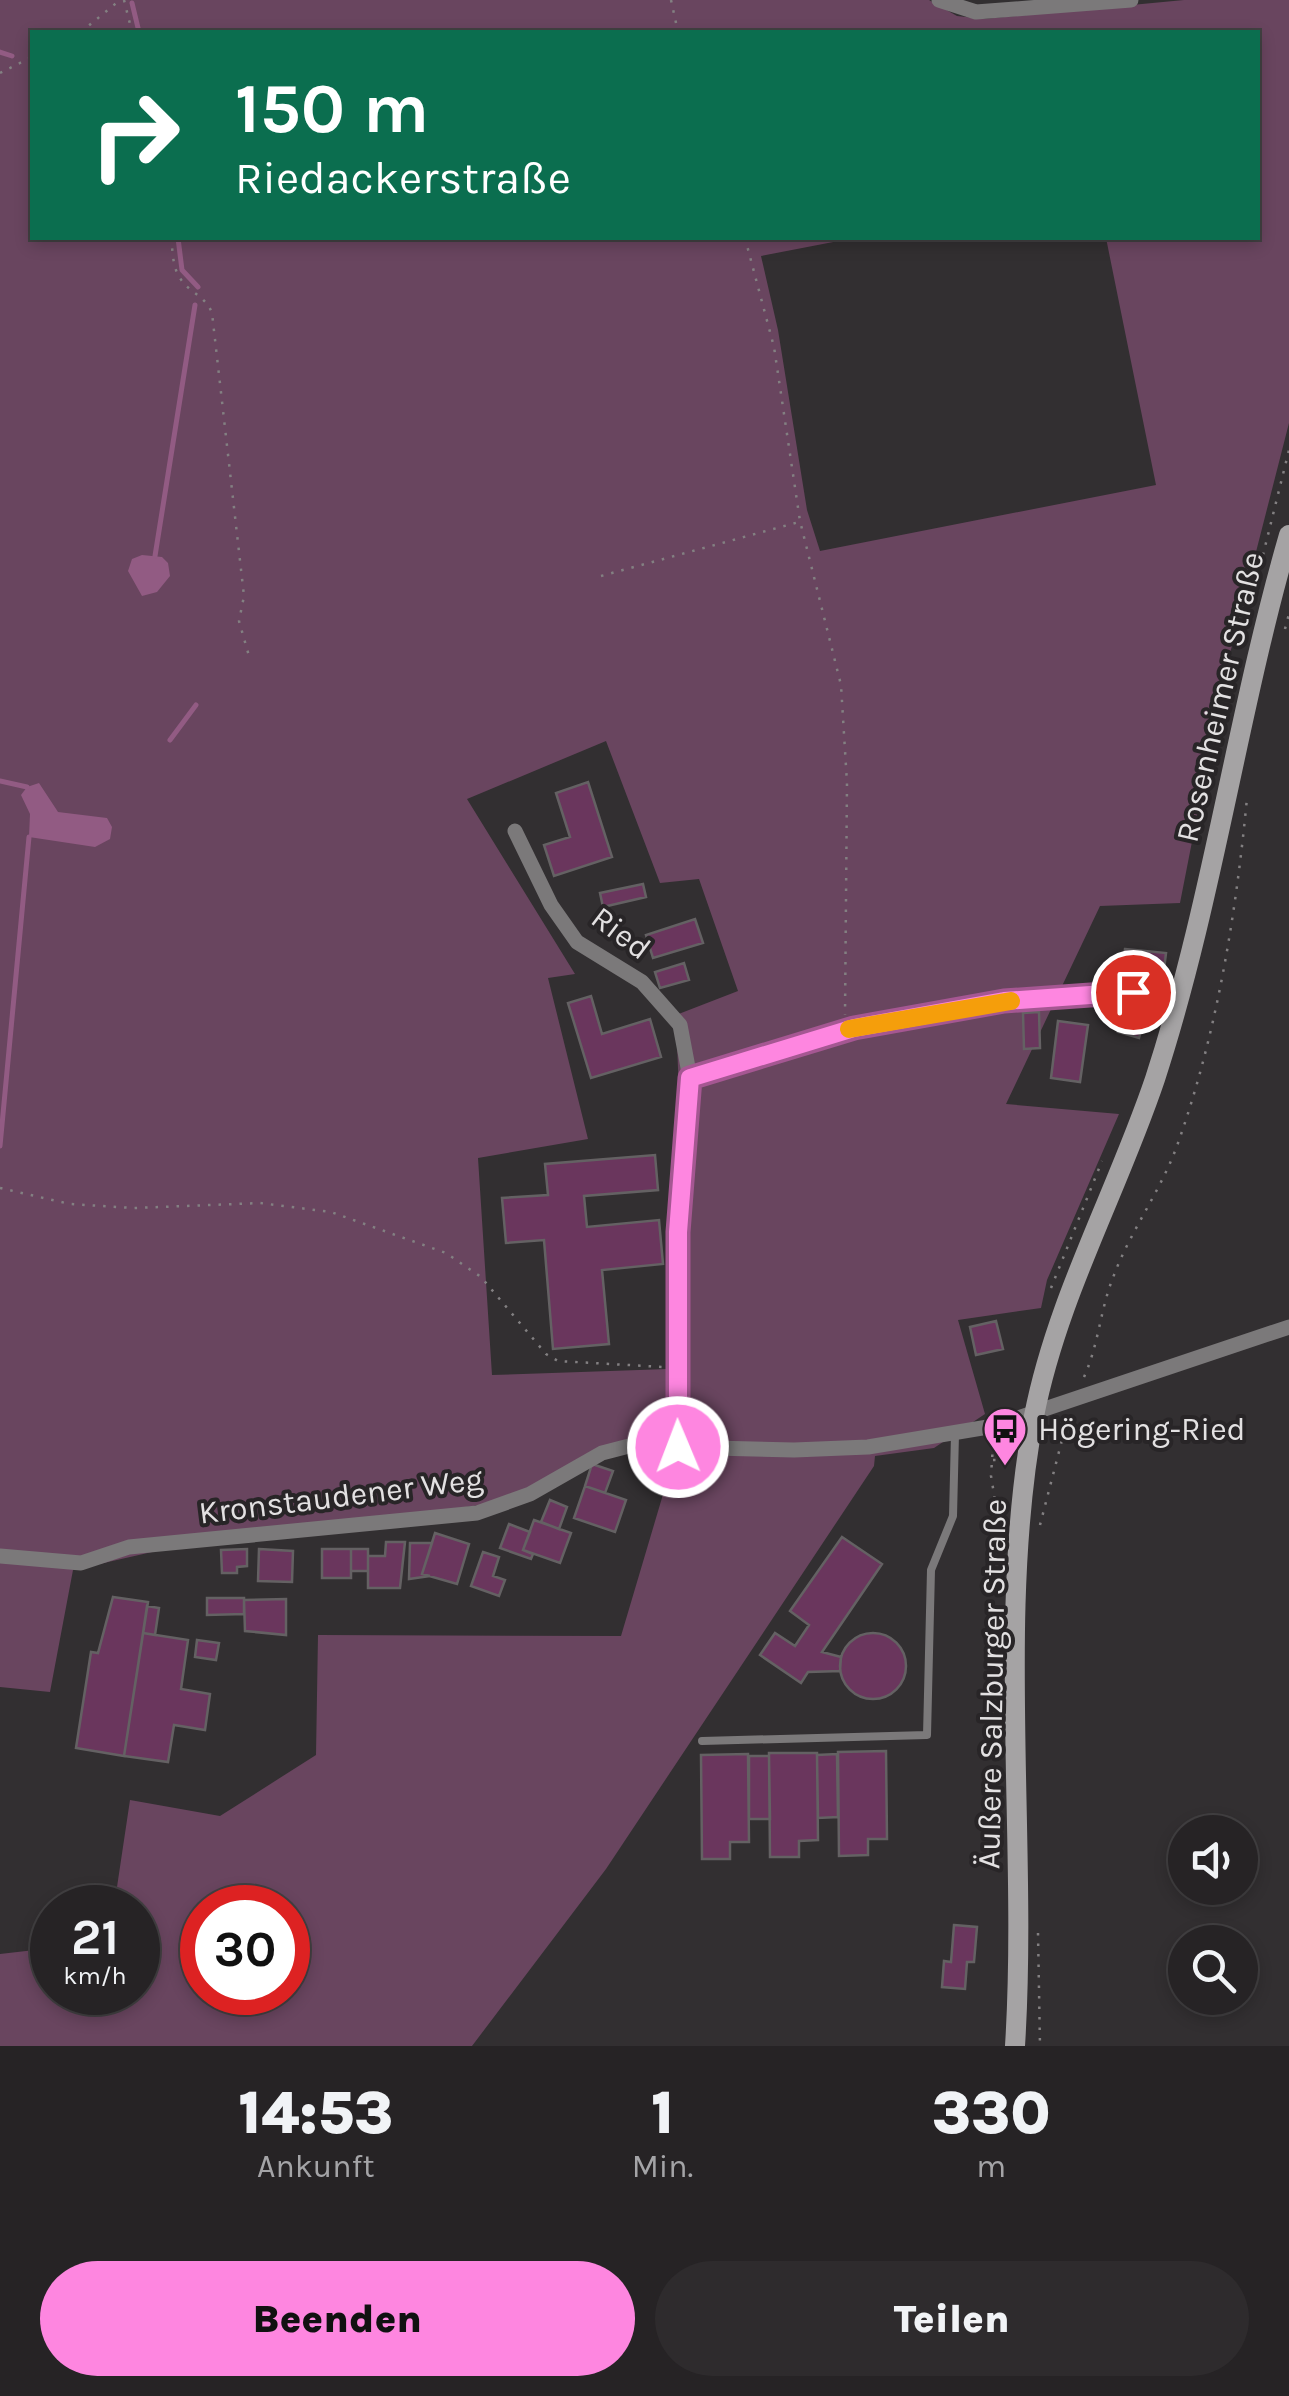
<!DOCTYPE html>
<html lang="de">
<head>
<meta charset="utf-8">
<style>
  body { margin:0; font-family:Karla,sans-serif; background:#2e2b2d; color:#f1f3f6; height:100vh; display:flex; flex-direction:column; font-size:38px; white-space:nowrap }
  * { box-sizing:border-box; margin:0 }
  p { font-size:32px; color:#a4a4a7 }
  .icon { flex:none; width:55px; height:55px; fill:none; stroke:currentColor; stroke-width:2; stroke-linecap:round; stroke-linejoin:round }
  .map { position:relative; height:2046px; overflow:hidden }
  .sheet { display:flex; flex-direction:column; background:#262325; flex:1 }
  .sheet>* { flex:none }
  .hud { position:absolute; left:30px; top:30px; width:1230px; height:210px; border-radius:0px; box-shadow:0 5px 15px #0003,0 0 0 2px #424042; background:#0b6e4f; color:#fff; overflow:hidden }
  .buttons { position:absolute; left:1168px; top:1815px; display:grid; gap:20px }
  .buttons a { display:grid; place-items:center; width:90px; height:90px; border-radius:50%; background:#262325; box-shadow:0 5px 15px #0003,0 0 0 2px #424042; font-size:50px }
  .speed { position:absolute; left:30px; top:1885px; display:flex; gap:20px; font-size:50px; font-weight:700; text-align:center }
  .speed>* { display:grid; place-content:center; width:130px; height:130px; border-radius:50%; background:#262325; box-shadow:0 5px 15px #0003,0 0 0 2px #424042; line-height:1 }
  .speed small { font-size:25px; font-weight:400 }
  .speed .limit { border:15px solid #d22; background:#fff; color:#111 }
  .pin { position:absolute; display:grid; place-items:center; width:85px; height:85px; color:#fff; margin:-42px; border:5px solid #fff; border-radius:50%; box-shadow:0 2px 10px #0007 }
  .me { position:absolute; width:110px; margin:-55px; rotate:359deg; stroke-linejoin:round; filter:drop-shadow(0 0 8px #0008) }
  .turn { display:flex; align-items:center; gap:35px; height:210px; padding:0 40px; font-size:45px }
  .turn .icon { width:130px; height:130px; stroke-width:2.5 }
  .turn b { display:block; font-size:70px; line-height:85px }
  .eta { display:flex; justify-content:space-evenly; align-items:center; height:170px; text-align:center }
  .eta b { font-size:60px; font-weight:800; line-height:70px }
  .primary-button { display:flex; gap:20px; margin-top:auto; padding:20px 40px }
  .primary-button a { flex:1; height:115px; border-radius:60px; background:#fe86e0; color:#111; font-size:40px; font-weight:800; line-height:115px; text-align:center }
  .primary-button a+a { background:#2e2b2d; color:#f1f3f6 }
  .map>svg:first-child { display:block }
  .green { fill:#69455f; fill-rule:evenodd }
  .water { fill:#925b83 }
  .lines { fill:none; stroke-linecap:round; stroke-linejoin:round }
  .stream { stroke:#925b83; stroke-width:5 }
  .building { fill:#6a365d; stroke:#646163; stroke-width:2.5 }
  .path { stroke:#838082; stroke-width:2.5; stroke-dasharray:2.5 8; stroke-linecap:butt }
  .lane { stroke:#7b797a; stroke-width:8 }
  .street { stroke:#7b797a; stroke-width:15 }
  .secondary { stroke:#a5a3a4; stroke-width:20 }
  .route-casing { stroke:#a55792; stroke-width:25 }
  .route { stroke:#fe86e0; stroke-width:18 }
  .slow { stroke:#f59e0b; stroke-width:18 }
  .labels { text-anchor:middle; dominant-baseline:central; stroke-width:8; stroke-linejoin:round; paint-order:stroke }
  .street-label { font-size:32px; fill:#e3e1e2; stroke:#282527 }
  .poi-label { font-size:32px; fill:#e3e1e2; stroke:#282527; text-anchor:start }
</style>
</head>
<body>
<div class="map">
<svg width="1289" height="2046" viewBox="0 0 1289 2046">
  <rect width="100%" height="100%" fill="#322f31"/>
  <path class="green" d="M0 0H929L957 16 984 19 1184 0H1289V423L1225 673 1180 903 1100 906 1006 1104 1119 1114 1047 1280 1041 1308 958 1320 985 1414 934 1448 875 1456 874 1466 606 1869 472 2046H0V1954L52 1948V1992H138V1908L114 1907 130 1800 220 1816 316 1755 318 1635 621 1636 675 1454H603L532 1498 174 1547 73 1570 50 1692 0 1687ZM32 32H1258V238H1106L1156 485 820 551 807 510 778 330 761 256 854 238H32ZM606 741 660 883 699 879 738 991 676 1015 679 1095 668 1369 492 1375 478 1158 588 1139 548 978 575 974 467 799ZM202 1908H288V1992H202Z"/>
  <path class="water" d="M142 555 162 557 168 563 170 576 157 592 142 596 128 571 132 559Z
    M39 783 58 812 107 818 112 827 110 839 95 847 29 837 30 814 21 795 27 787Z"/>
  <g class="lines">
    <path class="stream" d="M132 3 139 32
      M0 52 12 56
      M178 238 182 270 198 287
      M155 556 195 305
      M170 740 196 705
      M0 781 27 787
      M0 1146 29 837"/>
  </g>
  <path class="building" d="M588 782 612 857 554 876 544 845 570 837 556 793Z
    M643 884 646 897 603 907 600 893Z
    M695 919 703 943 653 958 646 935Z
    M1125 949 1166 953 1163 978 1122 974Z
    M684 963 689 980 660 988 655 972Z
    M591 996 602 1034 650 1019 661 1057 591 1078 568 1003Z
    M1039 1012 1040 1048 1024 1049 1023 1013Z
    M1123 1014 1144 1020 1139 1038 1118 1032Z
    M1058 1021 1088 1025 1080 1082 1051 1078Z
    M655 1155 658 1190 584 1196 587 1227 659 1220 663 1264 602 1270 609 1344 553 1349 544 1240 506 1243 502 1198 548 1195 545 1164Z
    M996 1321 1003 1349 976 1355 970 1327Z
    M592 1464 613 1471 605 1493 585 1486Z
    M585 1486 626 1500 615 1532 574 1518Z
    M550 1500 567 1507 559 1529 541 1522Z
    M534 1520 571 1533 560 1563 523 1550Z
    M509 1524 530 1532 523 1550 533 1554 531 1559 500 1548Z
    M435 1533 469 1544 457 1584 422 1574Z
    M842 1537 882 1564 822 1652 841 1657 840 1671 808 1672 801 1683 760 1655 775 1633 795 1646 809 1625 790 1611Z
    M386 1542H405L400 1588H368V1556H385Z
    M410 1543H432L422 1574 430 1576 409 1579Z
    M247 1549V1566L237 1567V1573H222L221 1550Z
    M259 1549 293 1551 292 1582 258 1581Z
    M322 1549H351V1578H322Z
    M351 1549H368V1571H351Z
    M483 1552 499 1557 493 1576 505 1580 499 1596 471 1586Z
    M113 1597 148 1602 124 1756 76 1748 91 1652 98 1653Z
    M207 1598H244V1614L207 1615Z
    M286 1599V1635L245 1631 244 1600Z
    M147 1606 159 1608 155 1635 143 1633Z
    M840 1666a33 33 0 1 1 66 0a33 33 0 1 1-66 0Z
    M143 1633 188 1640 181 1689 210 1694 205 1730 174 1725 168 1762 124 1756Z
    M197 1640 219 1643 216 1660 195 1657Z
    M886 1751 887 1839H868V1855L839 1856 838 1752Z
    M769 1753H817L818 1840 799 1841V1857H770Z
    M748 1754 749 1842H730V1859H702L701 1755Z
    M837 1754 838 1817 818 1818 817 1755Z
    M749 1756H769L770 1819H749Z
    M954 1925 977 1927 974 1962H967L965 1989 942 1987 944 1961 951 1962Z"/>
  <g class="lines">
    <path class="path" d="M124 0 132 32
      M671 0 678 32
      M81 32 120 0
      M0 73 32 57
      M171 238C173 251 172 266 180 278 189 293 205 295 212 313L244 596 239 621 249 656
      M745 238 774 347 800 521 841 685 847 783 845 1015
      M1263 555 1289 450
      M601 576 799 522
      M1285 629 1289 614
      M0 1188 70 1204 134 1208 260 1203 331 1212 446 1253 481 1277 546 1354 558 1361 663 1367
      M1051 1288 1102 1161
      M1084 1377C1099 1344 1100 1309 1114 1275 1131 1230 1162 1189 1178 1143 1217 1033 1236 914 1247 798
      M993 1444 991 1476 1000 1530
      M993 1460H1006L1005 1467
      M1040 1525 1068 1417
      M1038 1933 1040 2046"/>
    <path class="lane" d="M702 1741 927 1735 931 1570 953 1516 955 1434"/>
    <path class="street" d="M939 0 976 12 1131 0
      M515 831 551 905 577 942 642 982 680 1025 690 1078
      M678 1447 677 1232 690 1078 854 1027 1004 1001 1180 989
      M0 1556 81 1563 129 1547 477 1513 530 1494 602 1453 629 1446 794 1450 868 1447 994 1426 1289 1327"/>
    <path class="secondary" d="M1015 2046C1028 1842 996 1615 1034 1416 1057 1298 1117 1192 1155 1079 1213 901 1237 714 1289 535"/>
  </g>
  <g class="lines">
    <defs>
      <path id="route" d="M678 1447V1232L690 1078 854 1028 1004 1001 1133 992"/>
    </defs>
    <use href="#route" class="route-casing"/>
    <use href="#route" class="route"/>
    <path class="slow" d="M849 1029 1011 1001"/>
  </g>
  <defs>
    <symbol id="bus-pin" viewBox="-11 -11 22 30"><path d="M0 17L-7.5 6A9.5 9.5 0 1 1 7.5 6Z" fill="#fe86e0" stroke="#282527"/><path d="M-5-6H5V4H4V6H2V4H-2V6H-4V4H-5ZM-3.5-4V0h7V-4ZM-3.5 1.2v1.5H-2V1.2ZM2 1.2v1.5H3.5V1.2Z" fill="#111"/></symbol>
  </defs>
  <g fill-rule="evenodd">
    <use href="#bus-pin" x="980" y="1404" width="50" height="68"/>
  </g>
  <g class="labels">
    <g class="street-label">
      <text transform="translate(1220 697) rotate(-77)">Rosenheimer Straße</text>
      <text transform="translate(621 933) rotate(37)">Ried</text>
      <text transform="translate(341 1496) rotate(-7)">Kronstaudener Weg</text>
      <text transform="translate(992 1684) rotate(-89)">Äußere Salzburger Straße</text>
    </g>
    <g class="poi-label">
      <text x="1038" y="1429">Högering-Ried</text>
    </g>
  </g>
</svg>
<div class="buttons">
<a><svg class="icon" aria-label="sound" viewBox="0 0 24 24"><path d="M4 9h4l5-4v14l-5-4H4zM17 9q2 3 0 6"/></svg></a>
<a><svg class="icon" aria-label="search" viewBox="0 0 24 24"><circle cx="10" cy="10" r="6"/><path d="M15 15l6 6"/></svg></a>
</div>
<div class="speed"><div>21<small>km/h</small></div><div class="limit">30</div></div>
<div class="pin" style="left:1133px;top:992px;background:#d93025"><svg class="icon" aria-label="arrive" viewBox="0 0 24 24"><path d="M6 21V4h12l-3 4 3 4H6"/></svg></div>
<svg class="me" style="left:678px;top:1447px" viewBox="-20 -20 40 40"><circle r="17" fill="#fe86e0" stroke="#fff" stroke-width="3"/><path d="M0-11L8 9 0 5-8 9z" fill="#fff"/></svg>
<div class="hud">
<div class="turn"><svg class="icon" aria-label="right" viewBox="0 0 24 24"><path d="M7 20v-9h11M14 6l5 5-5 5"/></svg><div><b>150 m</b>Riedackerstraße</div></div>
</div>
</div>
<section class="sheet">
<div class="eta">
<div><b>14:53</b><p>Ankunft</p></div>
<div><b>1</b><p>Min.</p></div>
<div><b>330</b><p>m</p></div>
</div>
<div class="primary-button"><a>Beenden</a><a>Teilen</a></div>
</section>
</body>
</html>
